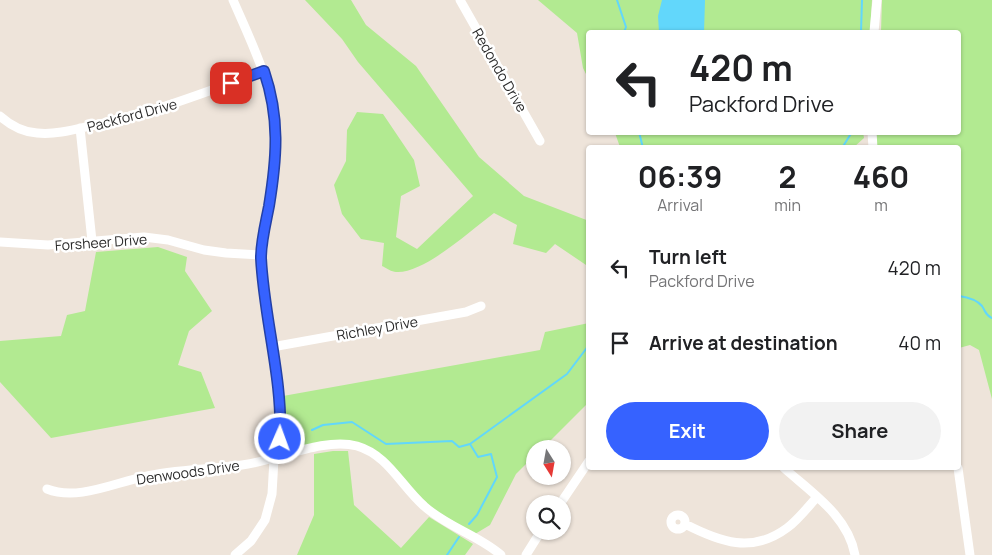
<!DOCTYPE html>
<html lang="en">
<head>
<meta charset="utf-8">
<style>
  body { margin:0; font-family:Manrope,sans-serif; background:#f2f2f2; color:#202124; height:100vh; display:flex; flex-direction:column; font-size:19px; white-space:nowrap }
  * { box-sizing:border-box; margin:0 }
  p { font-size:16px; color:#757577 }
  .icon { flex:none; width:28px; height:28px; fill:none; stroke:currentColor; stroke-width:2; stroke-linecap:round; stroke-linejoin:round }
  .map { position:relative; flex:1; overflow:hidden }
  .panel { position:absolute; left:586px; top:145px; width:375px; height:325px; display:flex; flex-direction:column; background:#fff; border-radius:5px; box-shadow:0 1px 4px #0004 }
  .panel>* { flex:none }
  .top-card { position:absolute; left:586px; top:30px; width:375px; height:105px; border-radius:5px; box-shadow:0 1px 4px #0004; background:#fff; color:#202124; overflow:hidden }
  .needle { width:32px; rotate:169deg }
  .buttons { position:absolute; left:526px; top:440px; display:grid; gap:10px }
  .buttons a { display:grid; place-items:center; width:45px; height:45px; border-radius:50%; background:#fff; box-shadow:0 1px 4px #0004; font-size:25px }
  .pin { position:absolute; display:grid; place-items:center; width:42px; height:42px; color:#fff; margin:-21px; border-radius:10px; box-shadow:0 2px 8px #0006 }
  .me { position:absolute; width:55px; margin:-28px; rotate:2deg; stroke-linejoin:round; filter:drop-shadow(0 0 4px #0008) }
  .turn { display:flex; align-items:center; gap:18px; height:105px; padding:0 20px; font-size:22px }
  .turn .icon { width:65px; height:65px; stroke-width:2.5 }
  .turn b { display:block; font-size:35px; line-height:42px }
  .eta { display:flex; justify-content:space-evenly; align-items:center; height:85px; text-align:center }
  .eta b { font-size:30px; font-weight:700; line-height:35px }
  .action { display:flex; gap:10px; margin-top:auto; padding:10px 20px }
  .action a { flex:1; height:58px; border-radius:30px; background:#3662ff; color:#fff; font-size:20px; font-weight:700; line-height:58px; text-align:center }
  .action a+a { background:#f2f2f2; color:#202124 }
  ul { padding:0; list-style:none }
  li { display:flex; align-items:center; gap:15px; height:75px; padding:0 20px }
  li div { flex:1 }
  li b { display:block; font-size:19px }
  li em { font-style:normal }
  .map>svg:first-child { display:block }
  .green { fill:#b2ea91 }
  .water { fill:#62d7fb }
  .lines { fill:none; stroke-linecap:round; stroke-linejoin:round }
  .stream { stroke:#62d7fb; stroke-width:2 }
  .minor { stroke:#fff; stroke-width:9 }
  .route-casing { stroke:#2340a6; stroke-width:12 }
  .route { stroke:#3662ff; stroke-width:9 }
  .labels { text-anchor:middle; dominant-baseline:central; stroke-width:5; stroke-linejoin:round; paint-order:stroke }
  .street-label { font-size:14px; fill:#2a2a2a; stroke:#fff }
</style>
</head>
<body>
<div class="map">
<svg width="992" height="555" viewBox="0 0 992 555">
  <rect width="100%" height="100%" fill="#eee4da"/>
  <path class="green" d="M305 0H351L366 25 416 66 479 157 524 196 589 221V267L555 244 546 253 513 244 517 225 494 213C471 230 424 274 396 272 392 272 386 268 382 266L384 243 361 239 342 214 334 185 346 161 347 130 357 112 383 114 414 160 420 186 401 196 396 237 417 249 473 196 358 62 342 39Z
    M538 0H872L870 32H589V80L583 68 577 33Z
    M882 0H992V399L979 350 970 345 959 348V148L877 147 876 133 959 132V32H881Z
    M863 132 864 138 853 148 620 147 615 133Z
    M158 247 187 257 185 271 212 311 189 331 178 365 201 372 215 408 51 438 0 382V341L61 336 67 315 85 311 96 252Z
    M589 323V402L542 449H535V455L516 474 490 525 475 534 431 508 367 447 293 449 288 442 283 396 540 350 545 332Z
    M333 451H348L354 505 401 548 429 517 473 544 465 555H297L314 515V454Z"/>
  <path class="water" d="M662 0H705L704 32H659L658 16Z"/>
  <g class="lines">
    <path class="stream" d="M617 0 626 27 624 32
      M861 32 862 0
      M639 132 643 148
      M842 148 852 132
      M959 296C966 297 977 300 982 306 986 312 985 315 992 318
      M312 430 323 425 352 422 386 444 452 441 459 447 470 444
      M469 524 477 515 497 477 491 454 478 457 470 444 567 374 589 345
      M447 555 459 537"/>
    <path class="minor" d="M233 0C256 53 280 98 276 157 273 197 260 235 263 275L281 412 280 439 279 450 274 459 272 494 265 520 251 541 235 555
      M460 0 540 141
      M874 32 877 0
      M0 116C10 125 23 132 37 133 54 135 73 130 90 126 151 114 206 92 264 71
      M80 128 92 241
      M872 132 873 148
      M0 242 48 245 144 237 168 240 204 250 226 253 261 255
      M272 347 466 312 481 306
      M784 468C812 493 848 516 855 555
      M958 468 970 555
      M47 489C77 501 114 483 143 477 176 469 209 470 242 465 276 461 323 437 357 446 388 455 401 486 424 506 447 527 478 535 501 555
      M560 504 589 461
      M671 522a7 7 0 1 1 14 0a7 7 0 1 1-14 0Z
      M685 524C720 542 752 554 787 528 798 520 807 508 817 497
      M526 555 541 531"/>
  </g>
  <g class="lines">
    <defs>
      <path id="route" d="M231 83 264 71C280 118 277 157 269 206 266 222 261 241 261 258 264 319 283 379 280 439"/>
    </defs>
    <use href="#route" class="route-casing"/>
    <use href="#route" class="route"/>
  </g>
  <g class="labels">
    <g class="street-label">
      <text transform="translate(500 70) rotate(60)">Redondo Drive</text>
      <text transform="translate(132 115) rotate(-15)">Packford Drive</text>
      <text transform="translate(101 242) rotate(-4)">Forsheer Drive</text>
      <text transform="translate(377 328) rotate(-10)">Richley Drive</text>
      <text transform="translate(188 472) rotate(-8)">Denwoods Drive</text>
    </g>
  </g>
</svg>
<div class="buttons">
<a><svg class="needle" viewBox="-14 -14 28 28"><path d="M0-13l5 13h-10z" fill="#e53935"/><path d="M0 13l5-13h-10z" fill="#757577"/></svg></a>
<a><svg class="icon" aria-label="search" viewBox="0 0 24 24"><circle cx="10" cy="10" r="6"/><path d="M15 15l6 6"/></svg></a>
</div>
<div class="pin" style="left:231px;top:83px;background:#d93025"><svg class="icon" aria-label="arrive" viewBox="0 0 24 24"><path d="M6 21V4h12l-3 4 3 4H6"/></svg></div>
<svg class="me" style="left:280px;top:439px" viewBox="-20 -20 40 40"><circle r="17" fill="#3662ff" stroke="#fff" stroke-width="3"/><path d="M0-11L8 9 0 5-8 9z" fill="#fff"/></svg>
<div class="top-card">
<div class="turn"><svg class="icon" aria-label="left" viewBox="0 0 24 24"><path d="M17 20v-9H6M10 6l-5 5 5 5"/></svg><div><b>420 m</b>Packford Drive</div></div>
</div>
<section class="panel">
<div class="eta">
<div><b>06:39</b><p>Arrival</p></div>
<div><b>2</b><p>min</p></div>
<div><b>460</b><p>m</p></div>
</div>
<ul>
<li><svg class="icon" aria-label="left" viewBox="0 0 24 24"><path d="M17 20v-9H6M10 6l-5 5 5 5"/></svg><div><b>Turn left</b><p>Packford Drive</p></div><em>420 m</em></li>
<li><svg class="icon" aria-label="arrive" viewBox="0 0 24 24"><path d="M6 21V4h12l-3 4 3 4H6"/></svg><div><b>Arrive at destination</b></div><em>40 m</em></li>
</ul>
<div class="action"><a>Exit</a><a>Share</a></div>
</section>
</div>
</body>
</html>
